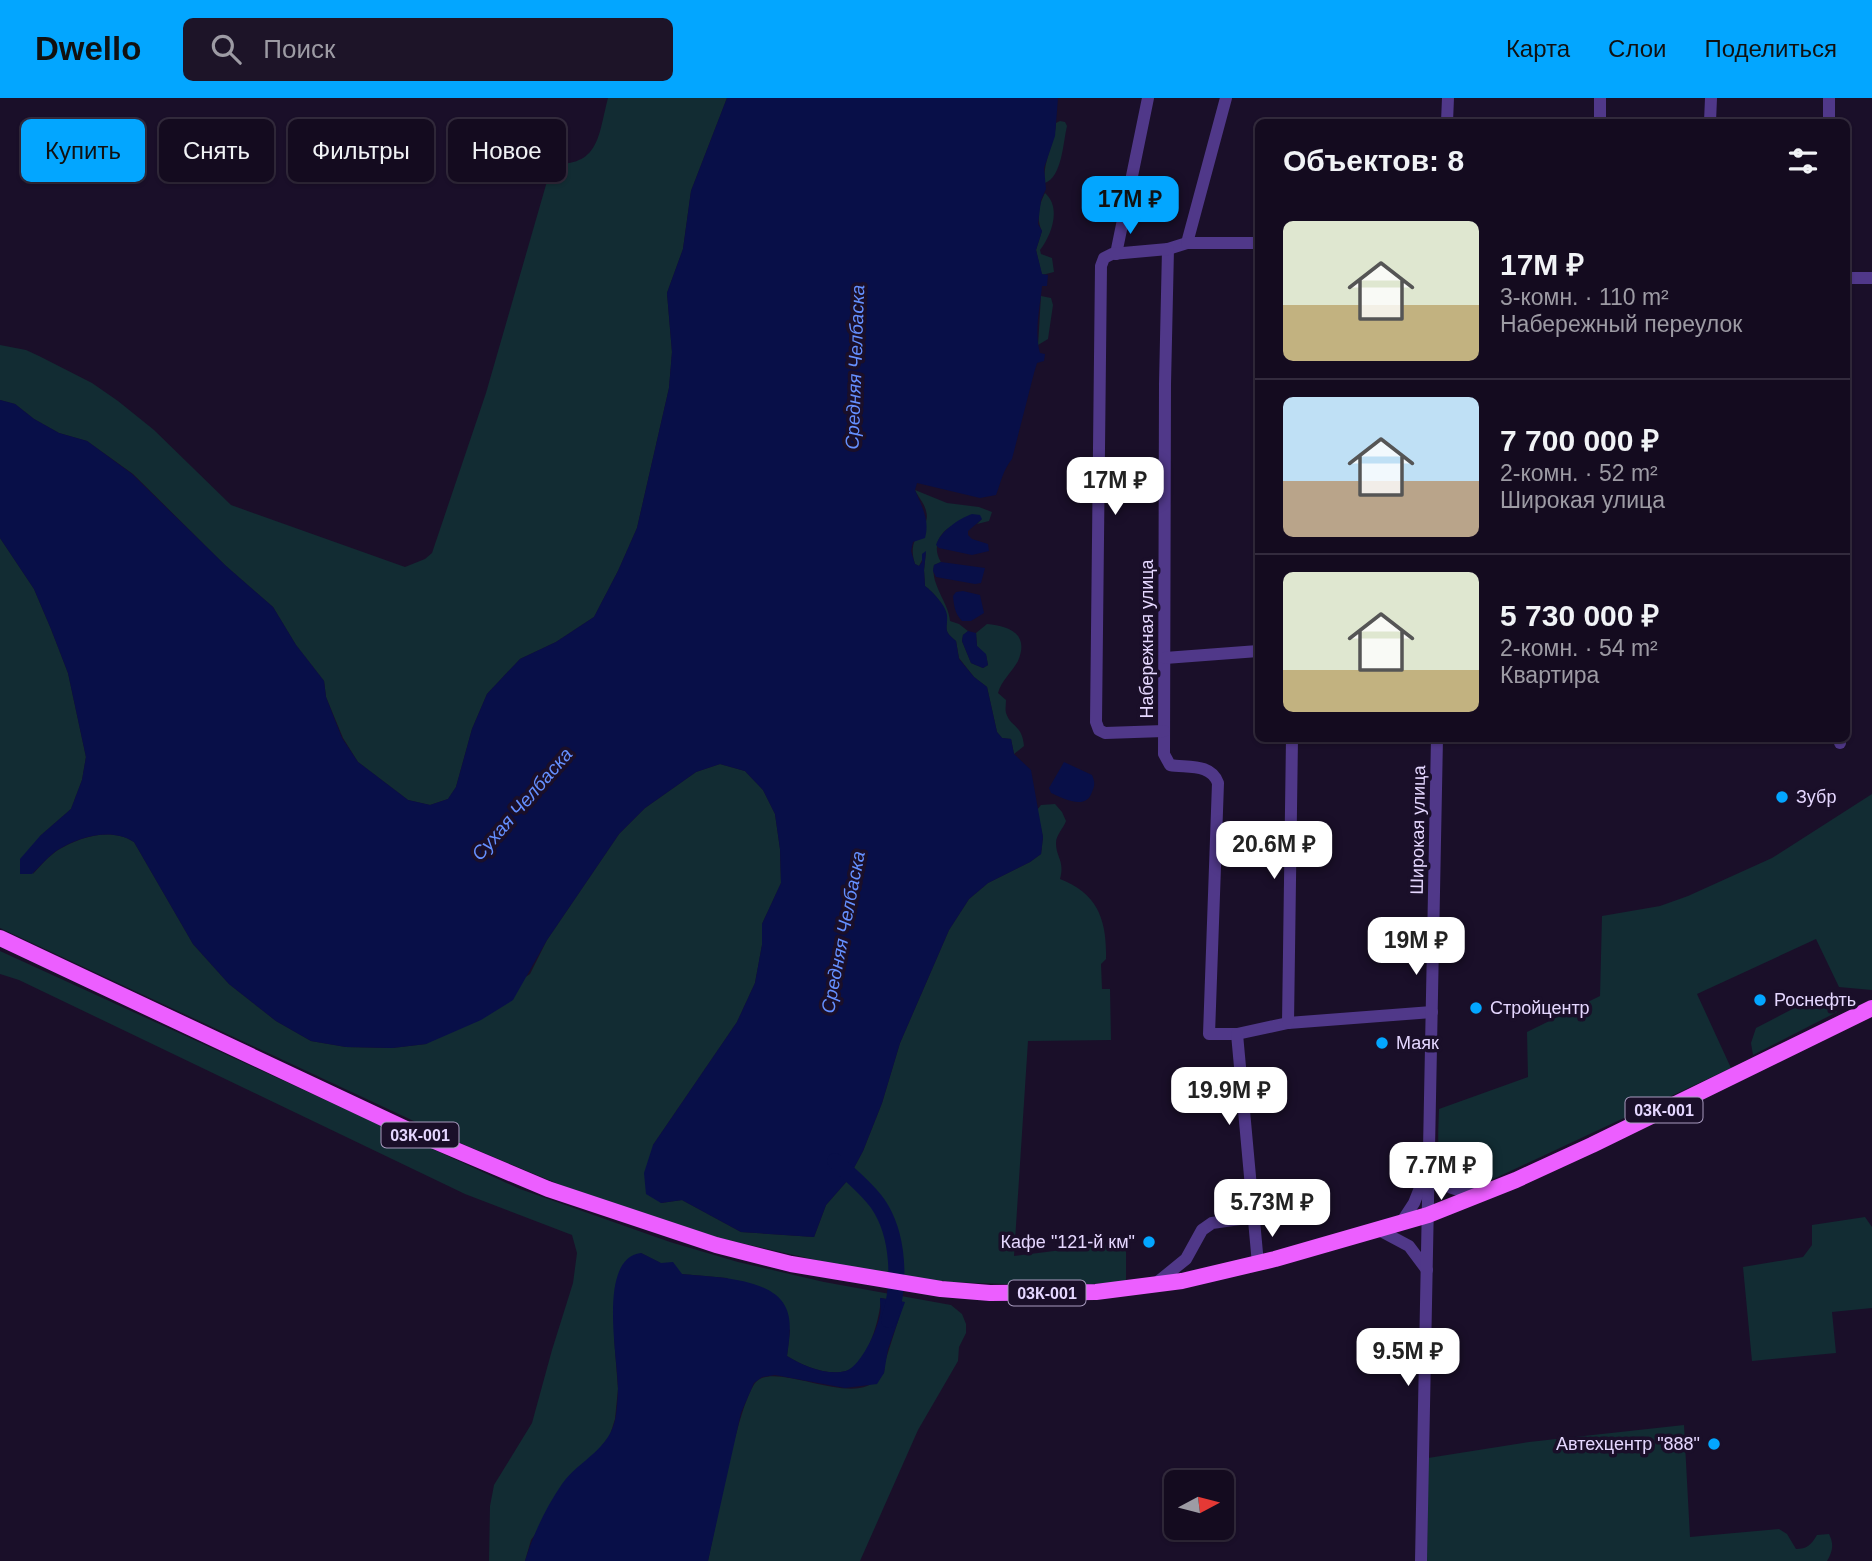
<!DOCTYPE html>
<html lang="ru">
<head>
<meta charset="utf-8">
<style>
  body { margin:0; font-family:Arial,sans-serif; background:#1d1428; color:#f1f3f6; height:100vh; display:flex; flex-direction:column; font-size:26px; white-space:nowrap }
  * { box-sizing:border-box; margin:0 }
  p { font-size:23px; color:#9d9ba4 }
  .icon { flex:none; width:38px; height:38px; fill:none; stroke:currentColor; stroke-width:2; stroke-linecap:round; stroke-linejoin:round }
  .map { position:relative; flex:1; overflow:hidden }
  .sheet { position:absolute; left:1255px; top:21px; width:595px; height:623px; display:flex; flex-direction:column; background:#140b1f; border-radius:10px; box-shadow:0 2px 5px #0004,0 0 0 2px #332b3d }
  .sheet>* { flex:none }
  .top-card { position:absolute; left:21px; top:21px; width:665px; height:63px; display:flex; gap:14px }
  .needle { width:46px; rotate:83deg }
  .tools { position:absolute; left:1164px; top:1372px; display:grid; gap:14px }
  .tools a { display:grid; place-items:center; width:70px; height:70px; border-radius:10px; background:#140b1f; box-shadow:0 2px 5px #0004,0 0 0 2px #332b3d; font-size:35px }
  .price { position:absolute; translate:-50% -60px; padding:0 16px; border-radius:14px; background:#fff; color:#222; font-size:23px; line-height:46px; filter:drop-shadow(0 2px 4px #0008) }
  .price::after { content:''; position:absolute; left:50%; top:42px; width:21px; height:16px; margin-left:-10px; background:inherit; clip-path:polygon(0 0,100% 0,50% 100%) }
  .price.selected { background:#03a6ff; color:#111 }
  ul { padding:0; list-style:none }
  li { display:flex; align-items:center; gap:21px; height:175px; padding:0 28px }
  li+li { border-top:2px solid #332b3d }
  li span { display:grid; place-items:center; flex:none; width:196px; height:140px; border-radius:10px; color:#555 }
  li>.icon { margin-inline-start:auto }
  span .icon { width:84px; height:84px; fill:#fffc; stroke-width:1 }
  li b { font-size:30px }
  h2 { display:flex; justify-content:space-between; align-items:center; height:84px; padding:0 28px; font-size:30px }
  .tag { padding:0 24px; border-radius:10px; background:#140b1f; box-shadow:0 2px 5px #0004,0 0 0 2px #332b3d; font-size:24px; line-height:63px }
  .tag.selected { background:#03a6ff; color:#111 }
  header { display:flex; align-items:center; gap:42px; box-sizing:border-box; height:98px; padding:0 35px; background:#03a6ff; color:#111 }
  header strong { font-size:33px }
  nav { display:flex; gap:38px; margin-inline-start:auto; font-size:24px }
  .search { width:490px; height:63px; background:#1d1428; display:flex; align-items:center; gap:18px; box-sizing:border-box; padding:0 24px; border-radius:10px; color:#9d9ba4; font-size:26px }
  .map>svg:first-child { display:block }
</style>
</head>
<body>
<header>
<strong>Dwello</strong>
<div class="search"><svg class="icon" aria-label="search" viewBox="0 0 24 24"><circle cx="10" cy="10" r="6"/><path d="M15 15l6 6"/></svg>Поиск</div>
<nav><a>Карта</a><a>Слои</a><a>Поделиться</a></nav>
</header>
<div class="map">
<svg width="1872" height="1463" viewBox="0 0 1872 1463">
  <rect width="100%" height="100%" fill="#1a0f29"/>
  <!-- green -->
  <g fill="#122c33">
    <path d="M608 0H727L691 93 683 151 667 195 672 254 669 290 637 430 618 473 594 519 556 544 520 561 487 596 472 631 456 689 448 701 430 707 408 702 358 664 343 640 326 599 324 583 296 547 273 509 226 468 133 376 87 343 59 335 34 321 15 306 0 302V247L26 252 39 258 92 285 118 303 154 332 231 407 405 469 425 461 432 455 486 295 552 66C600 68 598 38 608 0Z"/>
    <path d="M1060 23 1065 24 1067 28C1063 45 1062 79 1045 85 1042 64 1055 46 1056 25Z"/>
    <path d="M1045 95C1062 110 1051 138 1040 152L1041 156 1052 160 1054 174 1042 177 1036 152 1042 133C1036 122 1039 106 1045 95Z"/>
    <polygon points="1041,198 1051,200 1053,207 1048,241 1038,247"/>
    <path d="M915 392 947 405 979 409 992 414 989 423 977 426 982 421C974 423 962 423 954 427 938 434 932 450 941 464L934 467C930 486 949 505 950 523L959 526 968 533 963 537 962 543 971 565 983 570 988 567 986 557 977 548 976 535 987 526C1008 528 1030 535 1018 563 1012 574 1001 583 998 595L1006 602C1006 606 1005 611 1006 615 1011 630 1022 626 1024 648L1014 656 1011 641 1002 640 997 634 987 589 974 579 959 560 956 543C942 532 948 531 946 517 946 508 933 494 925 488L924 472 926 454 919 468 915 466C905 436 932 431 926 413 925 406 918 399 915 392Z"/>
    <path d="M0 440 34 491 51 531 68 575 86 659 82 682 71 711 40 738 33 776C40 768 49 758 58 752 80 739 111 729 134 744L193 846 229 886 276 923 311 943 346 949 392 950 426 946 530 876 547 842 619 736 645 710 696 674 720 666 745 673 763 692 775 716 780 751 781 785 762 826V847L755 885 737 924 653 1047 661 1105 682 1102 741 1134 814 1139 826 1107 847 1083 863 1053 882 1005 900 945 949 832 969 801 988 785 1030 764 1041 756 1043 739 1037 712 1041 707 1055 706 1062 714 1066 723C1063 731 1056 737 1056 745 1056 760 1065 762 1060 781 1098 796 1107 822 1106 861L1101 866 1102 891H1110L1111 942 1028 943 1014 1158 1126 1144V1184L1058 1188 950 1184 864 1173 715 1139 585 1097 465 1047 0 830Z"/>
    <path d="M1872 696V892L1839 889 1816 841 1697 896 1731 970 1487 1084C1431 1102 1438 1047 1439 1011L1528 979 1527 934 1600 898 1602 818 1660 808 1688 798 1772 760Z"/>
    <path d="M0 853 520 1091 670 1144 738 1164 824 1184 951 1207 962 1216 966 1226V1235L959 1249 958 1263 918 1332 860 1463H708C715 1432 739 1299 757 1283 775 1266 838 1300 867 1288 873 1286 879 1279 884 1275L885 1264 904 1204 881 1200C880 1220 868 1266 846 1273 827 1278 803 1268 787 1258L790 1232 727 1180 682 1176 641 1155 615 1189 614 1239 618 1291 615 1321 610 1337 531 1442 525 1463H489L490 1408 494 1387 532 1325 552 1252 573 1185 577 1155 572 1137 465 1096 19 882 0 876Z"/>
    <polygon points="1808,903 1828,906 1837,914 1753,957 1751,945 1756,930"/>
    <polygon points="1865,1119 1872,1129 1872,1210 1832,1214 1836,1255 1752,1263 1743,1169 1803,1159 1812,1147 1812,1127"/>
    <path d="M1684 1327 1690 1439 1779 1431 1787 1436 1796 1451C1807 1451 1811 1447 1817 1437L1829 1436C1834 1446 1833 1453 1827 1463H1427L1428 1360 1529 1344Z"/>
  </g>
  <!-- water -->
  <g fill="#080f48">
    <path d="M727 0H1058L1055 38 1044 70 1046 91 1041 102 1038 126 1042 133 1036 152 1042 176 1048 177 1047 188H1042C1040 209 1034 234 1040 255L1045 256 1044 263 1037 265 1034 275 1012 361C1003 372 1001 384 996 397L980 400 917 385 915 392C922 409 930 422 925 440L913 444 911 453 915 466 919 468 922 464V456L926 453 924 472 925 488C933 494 946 508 947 517 948 531 942 532 956 543L959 561 974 579 987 589 997 634 1002 640 1011 641 1014 656 1031 672 1043 739 1041 756 1030 764 988 785 969 801 949 832 900 945 882 1005 863 1053 847 1083 826 1107 814 1139 741 1134 682 1102 661 1105 646 1096 644 1075 653 1047 737 924 755 885 762 847V826L781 785 780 751 775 716 763 692 745 673 720 666 696 674 645 710 619 736 547 842 513 902 481 922 426 946 392 950 346 949 311 943 276 923 229 886 193 846 134 744C111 729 78 739 56 753 48 759 40 768 32 776H20V761L40 738 71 711 82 682 86 659 68 575 51 531 34 491 0 440V302L15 306 34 321 59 335 87 343 132 376 226 468 273 509 296 547 324 583 326 599 342 640 358 664 408 702 430 707 448 701 456 689 472 631 487 596 520 561 556 544 594 519 618 473 637 430 669 290 672 254 667 195 683 151 691 93Z"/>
    <path d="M972 416 980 417 982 421 968 433V437L972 441 988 446 989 453 972 457 939 450 936 447C941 433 958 421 972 416Z"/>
    <polygon points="941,464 985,470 981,485 975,486 936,479 933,473 934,467"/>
    <path d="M963 493 980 497 984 515 971 523H962C955 516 954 508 953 498L956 494Z"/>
    <polygon points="968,533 976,535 977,548 986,556 988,567 983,570 971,565 962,543 963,537"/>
    <path d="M1064 664 1092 677C1095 684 1095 687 1092 694 1086 713 1063 700 1051 695L1049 690Z"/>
    <path d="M641 1155 661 1165 673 1164 682 1176C710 1179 770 1179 785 1208 793 1222 789 1243 787 1258 803 1268 827 1278 846 1273 861 1268 877 1232 880 1217 881 1211 880 1205 880 1200L905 1204 888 1251 884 1275 877 1286 845 1290 775 1277 762 1279 754 1285 741 1315 708 1463H525C533 1437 546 1409 562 1386 580 1361 611 1352 616 1317 617 1308 618 1299 618 1290 618 1260 597 1160 641 1155Z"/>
  </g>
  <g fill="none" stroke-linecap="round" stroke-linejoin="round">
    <!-- river -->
    <path stroke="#080f48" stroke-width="16" d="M835 1063C849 1076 867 1090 878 1106 899 1137 901 1186 889 1222"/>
    <!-- minor -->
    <g stroke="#503889" stroke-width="12">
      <path d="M1226 0 1187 145 1168 151 1165 286 1164 656 1170 667C1187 670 1211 665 1218 685L1209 936H1237L1288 925 1432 914"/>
      <polyline points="1829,0 1829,24"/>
      <polyline points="1447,24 1448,0"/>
      <polyline points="1600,24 1600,0"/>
      <polyline points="1710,24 1711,0"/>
      <polyline points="1187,145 1258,145"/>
      <polyline points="1116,156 1148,0"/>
      <polyline points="1846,180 1872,180"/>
      <polyline points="1165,560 1258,553"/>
      <polyline points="1164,633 1105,635 1099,632 1096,624 1101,168 1104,160 1112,156 1168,151"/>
      <polyline points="1840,640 1840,645"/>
      <polyline points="1288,925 1292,640"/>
      <polyline points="1237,936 1258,1166"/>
      <path d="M1431 1069C1441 1092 1459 1093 1482 1095"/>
      <polyline points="1401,1125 1414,1105 1426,1075"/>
      <polyline points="1379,1132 1409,1148 1427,1172"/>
      <polyline points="1154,1187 1186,1161 1202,1132 1212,1125 1254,1119"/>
      <polyline points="1421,1463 1437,640"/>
    </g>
    <!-- major -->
    <polyline stroke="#ec5eff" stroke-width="16" points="0,840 406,1031 548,1091 716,1147 791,1166 941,1191 990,1195 1096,1194 1182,1183 1275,1161 1428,1117 1516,1082 1592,1047 1872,910"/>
  </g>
  <!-- markers -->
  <g fill="#03a6ff" stroke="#1a0f29" stroke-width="2.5">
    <circle cx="1782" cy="699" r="7"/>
    <circle cx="1760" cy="902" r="7"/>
    <circle cx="1476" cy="910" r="7"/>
    <circle cx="1382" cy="945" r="7"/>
    <circle cx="1149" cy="1144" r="7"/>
    <circle cx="1714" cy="1346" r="7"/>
  </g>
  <g text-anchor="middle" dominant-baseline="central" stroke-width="7" stroke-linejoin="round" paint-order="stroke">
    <!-- shield labels -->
    <g fill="#1a0f29" stroke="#a89bbf" stroke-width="2">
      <rect x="1625.5" y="999.5" width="77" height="25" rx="5"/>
      <rect x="381.5" y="1024.5" width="77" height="25" rx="5"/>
      <rect x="1008.5" y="1182.5" width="77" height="25" rx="5"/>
    </g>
    <g font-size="16" font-weight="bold" fill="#e5d7ff">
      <text x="1664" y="1012">03К-001</text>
      <text x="420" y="1037">03К-001</text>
      <text x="1047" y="1195">03К-001</text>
    </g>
    <!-- street labels -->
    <g font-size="18" fill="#e5d7ff" stroke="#1a0f29">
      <text transform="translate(1147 541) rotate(-90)">Набережная улица</text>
      <text transform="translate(1418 732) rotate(-89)">Широкая улица</text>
    </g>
    <!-- poi labels -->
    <g font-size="18" fill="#e5d7ff" stroke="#1a0f29" text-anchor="start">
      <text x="1796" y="699">Зубр</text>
      <text x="1774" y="902">Роснефть</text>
      <text x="1490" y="910">Стройцентр</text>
      <text x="1396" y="945">Маяк</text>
      <text x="1135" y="1144" text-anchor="end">Кафе "121-й км"</text>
      <text x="1700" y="1346" text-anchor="end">Автехцентр "888"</text>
    </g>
    <!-- water labels -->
    <g font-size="19" font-style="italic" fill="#6590ff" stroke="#1a0f29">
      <text transform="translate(855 269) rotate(-88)">Средняя Челбаска</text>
      <text transform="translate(522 706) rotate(-49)">Сухая Челбаска</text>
      <text transform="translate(843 834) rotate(-79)">Средняя Челбаска</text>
    </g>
  </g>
</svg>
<div class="tools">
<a><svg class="needle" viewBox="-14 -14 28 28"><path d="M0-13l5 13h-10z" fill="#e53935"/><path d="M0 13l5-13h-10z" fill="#9d9ba4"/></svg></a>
</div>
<b class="price selected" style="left:1130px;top:138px">17M ₽</b>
<b class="price" style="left:1115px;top:419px">17M ₽</b>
<b class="price" style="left:1274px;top:783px">20.6M ₽</b>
<b class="price" style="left:1416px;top:879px">19M ₽</b>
<b class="price" style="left:1229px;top:1029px">19.9M ₽</b>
<b class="price" style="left:1441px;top:1104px">7.7M ₽</b>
<b class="price" style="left:1272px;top:1141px">5.73M ₽</b>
<b class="price" style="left:1408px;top:1290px">9.5M ₽</b>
<div class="top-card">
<a class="tag selected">Купить</a>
<a class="tag">Снять</a>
<a class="tag">Фильтры</a>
<a class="tag">Новое</a>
</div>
<section class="sheet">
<h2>Объектов: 8<svg class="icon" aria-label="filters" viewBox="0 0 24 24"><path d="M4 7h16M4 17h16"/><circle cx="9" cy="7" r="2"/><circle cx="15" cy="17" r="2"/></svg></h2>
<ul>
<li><span style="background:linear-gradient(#dfe7d0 60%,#c2b280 0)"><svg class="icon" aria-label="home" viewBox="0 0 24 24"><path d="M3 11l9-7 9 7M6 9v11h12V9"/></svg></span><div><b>17M ₽</b><p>3-комн. · 110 m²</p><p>Набережный переулок</p></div></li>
<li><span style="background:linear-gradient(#bfe0f5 60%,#b9a48a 0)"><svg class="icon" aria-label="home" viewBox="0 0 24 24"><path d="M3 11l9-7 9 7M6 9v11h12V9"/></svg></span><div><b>7 700 000 ₽</b><p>2-комн. · 52 m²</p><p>Широкая улица</p></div></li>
<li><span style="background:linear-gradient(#dfe7d0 70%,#c2b280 0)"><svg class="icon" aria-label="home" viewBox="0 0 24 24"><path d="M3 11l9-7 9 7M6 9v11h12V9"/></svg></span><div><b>5 730 000 ₽</b><p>2-комн. · 54 m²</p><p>Квартира</p></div></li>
</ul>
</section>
</div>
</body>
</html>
